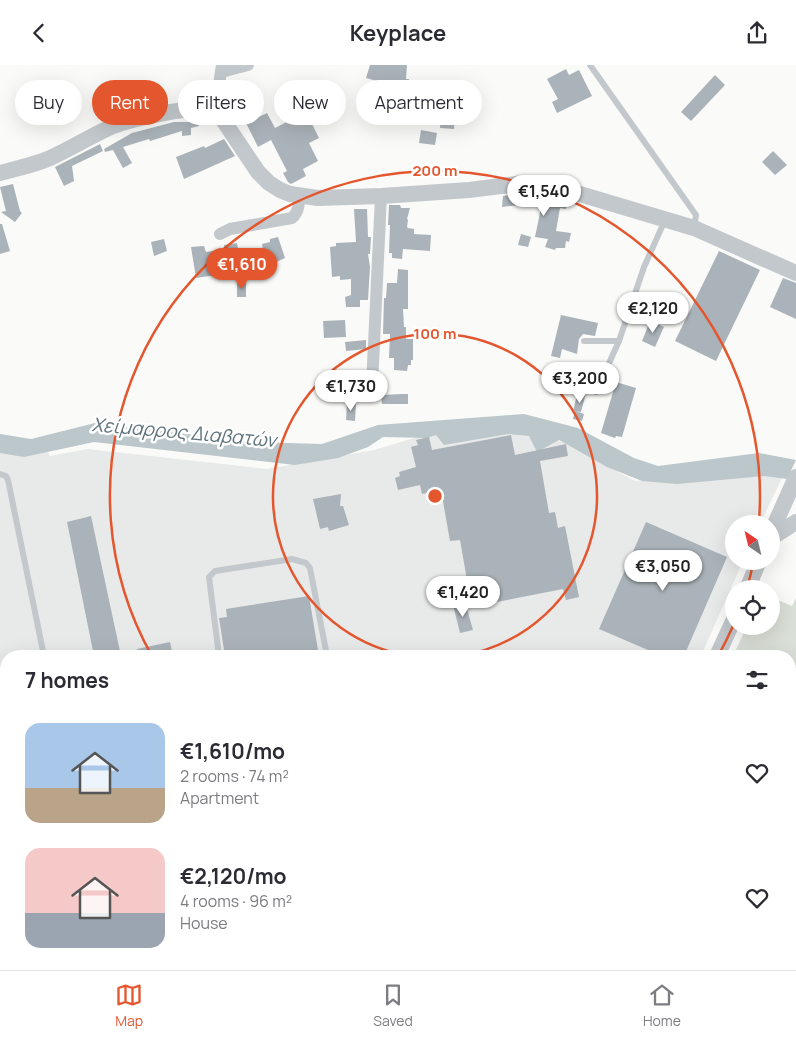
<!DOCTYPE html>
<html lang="en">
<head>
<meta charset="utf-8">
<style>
  body { margin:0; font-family:Manrope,sans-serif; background:#f7f7f7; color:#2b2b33; height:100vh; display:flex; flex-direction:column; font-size:19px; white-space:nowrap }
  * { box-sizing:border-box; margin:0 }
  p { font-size:16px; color:#7c7c81 }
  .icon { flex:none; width:28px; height:28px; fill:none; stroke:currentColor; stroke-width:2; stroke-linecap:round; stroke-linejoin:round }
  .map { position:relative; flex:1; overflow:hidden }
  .details { position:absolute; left:0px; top:585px; width:796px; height:320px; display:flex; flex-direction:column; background:#fff; border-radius:20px 20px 0 0; box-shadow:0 5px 20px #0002 }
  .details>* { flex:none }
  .banner { position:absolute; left:15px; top:15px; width:500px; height:45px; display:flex; gap:10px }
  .needle { width:32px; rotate:325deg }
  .tools { position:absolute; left:725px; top:450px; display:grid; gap:10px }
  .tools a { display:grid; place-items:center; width:55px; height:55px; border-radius:50%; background:#fff; box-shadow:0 5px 20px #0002; font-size:25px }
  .price { position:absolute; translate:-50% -42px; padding:0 11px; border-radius:18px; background:#fff; color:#222; font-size:16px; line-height:32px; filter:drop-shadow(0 1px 2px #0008) }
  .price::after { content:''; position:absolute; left:50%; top:30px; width:15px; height:11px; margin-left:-8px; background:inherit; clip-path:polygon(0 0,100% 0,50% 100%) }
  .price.on { background:#e4572e; color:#fff }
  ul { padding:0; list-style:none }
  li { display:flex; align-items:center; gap:15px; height:125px; padding:0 25px }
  li span { display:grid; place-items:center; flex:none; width:140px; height:100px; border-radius:15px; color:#555 }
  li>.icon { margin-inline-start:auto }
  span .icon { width:60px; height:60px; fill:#fffc; stroke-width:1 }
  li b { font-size:21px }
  h2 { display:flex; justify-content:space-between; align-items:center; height:60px; padding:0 25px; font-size:21px }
  .pill { padding:0 18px; border-radius:22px; background:#fff; box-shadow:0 5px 20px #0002; font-size:18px; line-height:45px }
  .pill.on { background:#e4572e; color:#fff }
  header { display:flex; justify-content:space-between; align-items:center; height:65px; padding:0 25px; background:#fff; font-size:22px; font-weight:700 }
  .tab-bar { display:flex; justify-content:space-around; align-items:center; height:70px; border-top:1px solid #e1e1e2; background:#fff; font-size:14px; color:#7c7c81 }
  .tab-bar a { display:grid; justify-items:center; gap:2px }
  .tab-bar .on { color:#e4572e }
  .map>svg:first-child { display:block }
</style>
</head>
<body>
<header><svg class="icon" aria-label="back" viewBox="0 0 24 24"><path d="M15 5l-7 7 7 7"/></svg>Keyplace<svg class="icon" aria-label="share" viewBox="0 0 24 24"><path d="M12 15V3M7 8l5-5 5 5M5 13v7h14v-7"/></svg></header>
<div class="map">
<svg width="796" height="905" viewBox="0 0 796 905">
  <rect width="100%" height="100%" fill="#fafaf8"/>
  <!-- built -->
  <g fill="#e8e9e9">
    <polygon points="512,363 562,377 635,416 747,405 782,413 760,459 734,459 734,496 743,496 701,591 6,591 6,658 0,657 0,385 47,385 50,391 88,384 267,404 374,385 431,368"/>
    <polygon points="0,672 6,673 6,899 572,899 569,905 0,905"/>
  </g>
  <!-- green -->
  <polygon fill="#dadfd7" points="771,532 792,541 796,533 796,776 790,773 790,591 733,591 747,561 771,561"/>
  <!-- water -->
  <polygon fill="#bbc7cb" points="524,349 578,363 634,393 658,401 759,388 796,395 787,414 764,411 677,419 642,416 607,402 559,375 537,387 529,371 508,369 444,380 436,370 427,373 383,372 368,382 338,393 295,400 94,377 24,392 0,388 0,369 31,374 95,358 254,377 322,379 378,360"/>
  <!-- building -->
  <g fill="#aab3b9">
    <polygon points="370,0 407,0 406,14 409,14 410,30 399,31 398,22 366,13"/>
    <polygon points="566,4 569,10 579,5 592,31 557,48 552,37 558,34 547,14"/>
    <polygon points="715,10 725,20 691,56 681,47"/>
    <polygon points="56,32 61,54 44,58 39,37"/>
    <polygon points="306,47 319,73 309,78 318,96 303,104 306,111 291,119 288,117 283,108 287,106 271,75 258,82 246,58 267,48 275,63"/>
    <polygon points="441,47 455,48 454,64 440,63"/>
    <polygon points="174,57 198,57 199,61 191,63 191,70 182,71 182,66 150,76 149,74 123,82 132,98 123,103 113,85 105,87 104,84 132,68"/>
    <polygon points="421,65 437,68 435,80 419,78"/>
    <polygon points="224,74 235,91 184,114 176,92 204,81 205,83"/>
    <polygon points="100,79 103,86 72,101 74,116 64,121 55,102"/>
    <polygon points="773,86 787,100 775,110 762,97"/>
    <polygon points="13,119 20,146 22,148 15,157 1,147 6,146 0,122"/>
    <polygon points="525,128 542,130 568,136 566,144 560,143 556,166 571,168 569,177 566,176 565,183 556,183 555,185 545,182 548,174 535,172 541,143 526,139 502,142 503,131"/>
    <polygon points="389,140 400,140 401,143 410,143 407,154 408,155 407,162 408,163 414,164 414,169 431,170 430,186 403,184 402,194 392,193 392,188 389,188 390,160 388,160"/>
    <polygon points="354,144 367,144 368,172 371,172 370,189 368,189 370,202 368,235 360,235 360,242 346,242 345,232 351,230 351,214 340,215 340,211 332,212 330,182 336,181 336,178 356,177"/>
    <polygon points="0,159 2,159 10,186 0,189"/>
    <polygon points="521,169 531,172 528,182 518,180"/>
    <polygon points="278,172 285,193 261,204 256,188 263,185 262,179 270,177 270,174"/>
    <polygon points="164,174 167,186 154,191 151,177"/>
    <polygon points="237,178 242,206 196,213 191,182 204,181 206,187 225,184 224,180"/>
    <polygon points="719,186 760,205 716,296 675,276"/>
    <polygon points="398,204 408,205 408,244 403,244 404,262 406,262 406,274 413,274 413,295 411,295 411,300 408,300 407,306 394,305 394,293 389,293 390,269 383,269 384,233 386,233 387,218 397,218"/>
    <polygon points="783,213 796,218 796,254 770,242"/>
    <rect x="237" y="218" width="9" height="14"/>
    <polygon points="561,250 598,258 595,271 583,269 579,274 577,289 562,284 560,293 551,291"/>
    <polygon points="345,255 346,272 324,273 323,256"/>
    <polygon points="650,256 664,262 655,282 642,276"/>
    <polygon points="366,275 366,284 346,286 345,277"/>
    <polygon points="616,317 636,323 622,372 616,371 615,373 601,368"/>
    <polygon points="579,322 587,324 581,347 576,346 584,349 582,356 573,354 575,346 573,346"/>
    <polygon points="402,329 408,329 408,339 382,339 381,330"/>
    <polygon points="347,338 356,339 355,356 346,355"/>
    <polygon points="511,370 515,390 566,379 568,391 540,396 549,448 555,447 558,463 565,461 579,532 566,535 563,524 497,537 495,523 475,526 472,514 467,515 460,475 450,476 441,425 422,429 420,420 398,425 395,413 400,411 399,407 416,402 411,382 418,380 416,375 429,372 432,385"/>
    <polygon points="341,429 340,441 343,441 349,460 329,466 328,462 320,464 313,434"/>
    <polygon points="91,451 121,591 94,591 67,457"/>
    <polygon points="646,457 727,492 684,591 662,591 599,564"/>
    <polygon points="309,531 319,591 225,591 219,553 227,552 226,544"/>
    <polygon points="465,537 473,565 460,568 453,540"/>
    <polygon points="170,577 173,591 139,591 137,584"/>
  </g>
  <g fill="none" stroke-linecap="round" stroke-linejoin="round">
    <!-- service -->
    <g stroke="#c3c8cc" stroke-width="6">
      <polyline points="590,0 696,150 694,163"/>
      <polyline points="584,276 619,276"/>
      <polyline points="596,327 619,276 644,202 665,155"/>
      <polyline points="0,409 6,411 8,415 44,591"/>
      <polyline points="219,591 209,512 215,506 292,494 306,498 310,503 327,591"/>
      <polyline points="0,611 6,610"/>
    </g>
    <!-- minor -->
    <g stroke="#c3c8cc" stroke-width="12">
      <polyline points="221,7 248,0"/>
      <polyline points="215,47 222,0"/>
      <path d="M220 169 230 164 292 153C299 147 299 139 299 131"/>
      <polyline points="372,321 381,131"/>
      <polyline points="0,745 6,777"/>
      <polyline points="31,899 32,905"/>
      <polyline points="372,905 389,902 496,905 568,903"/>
    </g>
    <!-- tertiary -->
    <g stroke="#c3c8cc" stroke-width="16">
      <path d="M0 108C16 104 32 100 48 94 70 84 91 71 113 61 131 54 198 38 215 47 217 48 219 50 221 52L258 107 269 118 280 125 290 129 318 133 381 131 469 125 525 118 544 120 573 127 694 163 796 208"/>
      <polyline points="771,468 796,412"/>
      <polyline points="771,473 796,457"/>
      <polyline points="747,524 759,496"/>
      <polyline points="717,591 734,554"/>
      <polyline points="0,665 6,666"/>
      <polyline points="567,905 570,899"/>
      <polyline points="585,905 588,899"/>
    </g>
  </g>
  <!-- distance rings -->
  <g fill="none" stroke="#e4572e" stroke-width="2.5">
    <path d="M411 591A162 162 0 1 1 459 591"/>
    <path d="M753 499A325 325 0 0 1 747 523M733 561A325 325 0 0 1 718 591M152 591A325 325 0 1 1 759 456"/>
  </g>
  <g text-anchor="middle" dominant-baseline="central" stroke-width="5" stroke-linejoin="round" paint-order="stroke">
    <!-- water labels -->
    <g font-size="19" font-style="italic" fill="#60757c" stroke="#fff">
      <text transform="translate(184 367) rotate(5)">Χείμαρρος Διαβατών</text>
    </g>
  </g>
  <circle cx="435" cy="431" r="8" fill="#e4572e" stroke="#fff" stroke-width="2.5"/>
  <g font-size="15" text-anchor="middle" font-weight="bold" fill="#e4572e" stroke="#fff" stroke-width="5" stroke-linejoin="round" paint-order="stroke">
    <text x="435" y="111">200 m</text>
    <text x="435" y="274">100 m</text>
  </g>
</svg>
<div class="tools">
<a><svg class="needle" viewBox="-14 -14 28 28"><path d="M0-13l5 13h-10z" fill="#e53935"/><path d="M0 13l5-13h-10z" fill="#7c7c81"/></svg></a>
<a><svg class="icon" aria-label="locate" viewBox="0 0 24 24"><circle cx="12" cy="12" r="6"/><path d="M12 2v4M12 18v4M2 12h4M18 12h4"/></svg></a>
</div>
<b class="price" style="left:544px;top:152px">€1,540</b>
<b class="price on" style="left:242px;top:225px">€1,610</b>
<b class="price" style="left:653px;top:269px">€2,120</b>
<b class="price" style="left:580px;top:339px">€3,200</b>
<b class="price" style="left:351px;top:347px">€1,730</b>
<b class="price" style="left:663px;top:527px">€3,050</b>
<b class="price" style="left:463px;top:553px">€1,420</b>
<div class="banner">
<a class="pill">Buy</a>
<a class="pill on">Rent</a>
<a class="pill">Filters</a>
<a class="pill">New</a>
<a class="pill">Apartment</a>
</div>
<section class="details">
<h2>7 homes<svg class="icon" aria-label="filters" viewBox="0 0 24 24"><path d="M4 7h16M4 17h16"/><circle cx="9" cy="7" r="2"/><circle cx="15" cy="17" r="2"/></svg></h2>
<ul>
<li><span style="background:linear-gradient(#a9c7e8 65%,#b9a48a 0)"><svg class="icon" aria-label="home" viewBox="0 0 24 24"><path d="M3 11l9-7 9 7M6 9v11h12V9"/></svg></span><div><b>€1,610/mo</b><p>2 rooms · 74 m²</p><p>Apartment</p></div><svg class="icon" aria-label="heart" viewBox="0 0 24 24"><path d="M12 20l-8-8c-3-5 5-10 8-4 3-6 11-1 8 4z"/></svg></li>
<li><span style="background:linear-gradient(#f6c9c9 65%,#9aa5b1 0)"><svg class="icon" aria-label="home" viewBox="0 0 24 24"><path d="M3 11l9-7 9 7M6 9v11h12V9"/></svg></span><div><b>€2,120/mo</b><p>4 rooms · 96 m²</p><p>House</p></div><svg class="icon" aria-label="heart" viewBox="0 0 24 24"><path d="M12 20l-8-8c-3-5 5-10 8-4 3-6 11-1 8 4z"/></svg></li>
</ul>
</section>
</div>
<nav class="tab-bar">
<a class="on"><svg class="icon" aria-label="map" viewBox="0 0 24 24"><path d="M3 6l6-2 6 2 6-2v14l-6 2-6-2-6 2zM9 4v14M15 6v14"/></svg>Map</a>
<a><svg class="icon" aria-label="saved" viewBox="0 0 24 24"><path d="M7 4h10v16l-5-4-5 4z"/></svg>Saved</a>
<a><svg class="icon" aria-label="home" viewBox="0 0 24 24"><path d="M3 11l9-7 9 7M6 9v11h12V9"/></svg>Home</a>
</nav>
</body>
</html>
